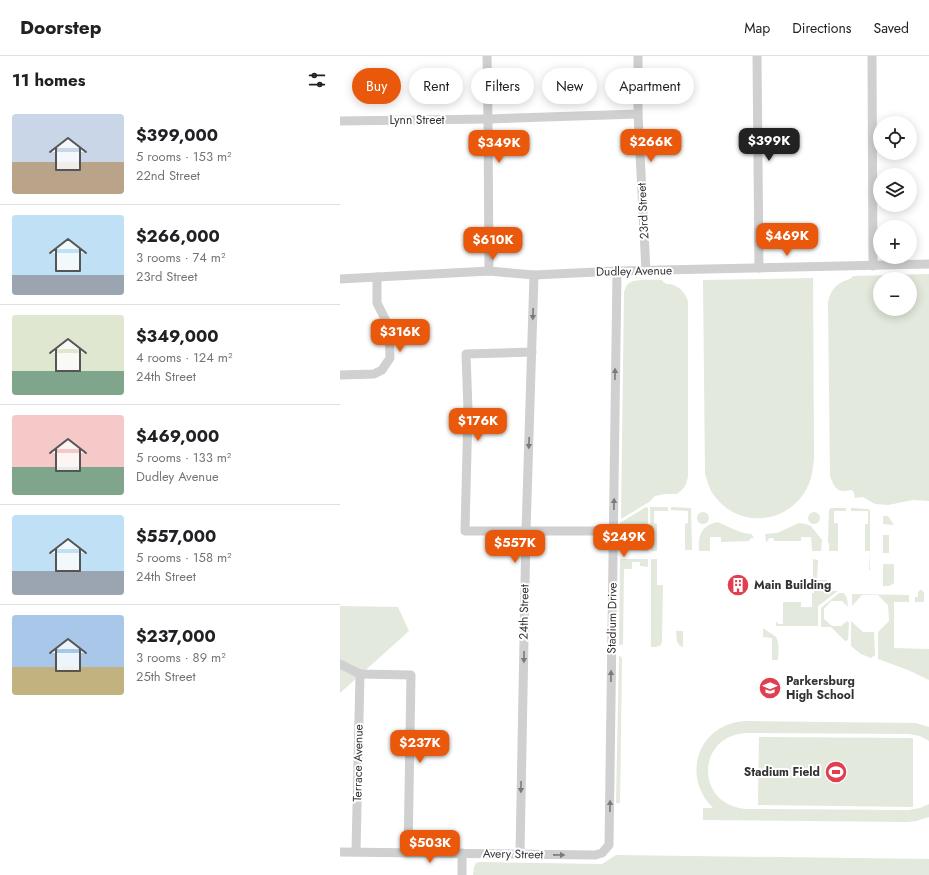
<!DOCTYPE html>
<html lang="en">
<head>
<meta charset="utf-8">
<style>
  body { margin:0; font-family:Jost,sans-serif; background:#f6f6f6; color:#202124; height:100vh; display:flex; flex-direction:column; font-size:15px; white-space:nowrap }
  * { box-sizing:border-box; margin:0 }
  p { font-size:13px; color:#757577 }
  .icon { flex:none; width:22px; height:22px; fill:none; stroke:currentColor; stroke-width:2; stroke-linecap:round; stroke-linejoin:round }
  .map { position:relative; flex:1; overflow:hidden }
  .side { display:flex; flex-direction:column; background:#fff; width:340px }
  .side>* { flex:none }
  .hud { position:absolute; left:12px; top:12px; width:380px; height:36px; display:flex; gap:8px }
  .controls { position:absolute; left:533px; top:60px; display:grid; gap:8px }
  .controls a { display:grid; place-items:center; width:44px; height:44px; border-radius:50%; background:#fff; box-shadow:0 2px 10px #0003; font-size:20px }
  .price { position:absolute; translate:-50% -34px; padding:0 9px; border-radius:8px; background:#ea580c; color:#fff; font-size:13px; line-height:26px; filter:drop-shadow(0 1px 2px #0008) }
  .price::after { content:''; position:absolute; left:50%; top:24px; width:12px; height:9px; margin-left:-6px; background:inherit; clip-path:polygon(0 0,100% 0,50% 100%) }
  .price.current { background:#222; color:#fff }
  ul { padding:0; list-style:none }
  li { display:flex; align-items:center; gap:12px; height:100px; padding:0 12px }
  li+li { border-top:1px solid #e0e0e0 }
  li span { display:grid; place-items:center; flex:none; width:112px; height:80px; border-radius:4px; color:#555 }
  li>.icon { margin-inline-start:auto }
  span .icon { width:48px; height:48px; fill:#fffc; stroke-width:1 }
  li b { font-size:17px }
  h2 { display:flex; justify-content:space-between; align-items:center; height:48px; padding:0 12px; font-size:17px }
  .chip { padding:0 14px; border-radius:18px; background:#fff; box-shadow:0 2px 10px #0003; font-size:14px; line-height:36px }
  .chip.current { background:#ea580c; color:#fff }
  header { display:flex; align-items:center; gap:24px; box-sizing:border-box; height:56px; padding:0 20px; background:#fff; border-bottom:1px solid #e0e0e0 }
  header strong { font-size:19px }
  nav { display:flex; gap:22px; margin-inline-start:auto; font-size:14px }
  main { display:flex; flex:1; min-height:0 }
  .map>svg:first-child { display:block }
</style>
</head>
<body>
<header>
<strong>Doorstep</strong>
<nav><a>Map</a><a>Directions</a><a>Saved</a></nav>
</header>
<main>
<section class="side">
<h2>11 homes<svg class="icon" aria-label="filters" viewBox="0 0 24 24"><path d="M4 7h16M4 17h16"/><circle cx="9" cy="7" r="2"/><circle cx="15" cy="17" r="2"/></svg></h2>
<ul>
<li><span style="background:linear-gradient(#c9d6e8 60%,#b9a48a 0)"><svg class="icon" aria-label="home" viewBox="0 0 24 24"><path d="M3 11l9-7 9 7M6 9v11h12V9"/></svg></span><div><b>$399,000</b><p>5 rooms · 153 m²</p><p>22nd Street</p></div></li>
<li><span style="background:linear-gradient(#bfe0f5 75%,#9aa5b1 0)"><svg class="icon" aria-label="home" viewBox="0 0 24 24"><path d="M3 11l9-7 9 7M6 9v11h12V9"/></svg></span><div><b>$266,000</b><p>3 rooms · 74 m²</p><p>23rd Street</p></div></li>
<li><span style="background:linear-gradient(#dfe7d0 70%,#7fa58c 0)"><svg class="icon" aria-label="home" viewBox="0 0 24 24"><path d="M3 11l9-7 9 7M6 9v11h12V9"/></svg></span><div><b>$349,000</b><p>4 rooms · 124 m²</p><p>24th Street</p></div></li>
<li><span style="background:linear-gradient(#f6c9c9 65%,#7fa58c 0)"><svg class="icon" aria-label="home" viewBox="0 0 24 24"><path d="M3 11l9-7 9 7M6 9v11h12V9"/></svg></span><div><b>$469,000</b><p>5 rooms · 133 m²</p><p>Dudley Avenue</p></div></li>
<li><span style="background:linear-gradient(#bfe0f5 70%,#9aa5b1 0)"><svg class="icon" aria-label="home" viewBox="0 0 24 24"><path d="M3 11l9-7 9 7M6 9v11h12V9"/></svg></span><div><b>$557,000</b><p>5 rooms · 158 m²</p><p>24th Street</p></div></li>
<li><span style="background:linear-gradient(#a9c7e8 65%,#c2b280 0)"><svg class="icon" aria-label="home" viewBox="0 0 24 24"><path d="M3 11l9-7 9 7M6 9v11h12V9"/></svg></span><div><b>$237,000</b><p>3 rooms · 89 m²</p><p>25th Street</p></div></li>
</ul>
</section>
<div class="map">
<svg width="589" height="819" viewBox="0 0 589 819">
  <rect width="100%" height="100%" fill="#fff"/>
  <!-- green -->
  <g fill="#e3e9dc" fill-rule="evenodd">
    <path d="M589 218V445L573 444 548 449 535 448 523 441 515 442 514 437 512 434C509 434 505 436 502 435 495 434 492 426 490 420L488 246C490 237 494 230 502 226 506 224 510 224 513 220ZM540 223H570V253H540Z"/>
    <path d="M473 222 474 402C473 412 472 423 467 432 449 467 402 473 377 443 370 436 368 427 365 418L363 224Z"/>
    <path d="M322 224C325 228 326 228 330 228 340 230 345 237 348 245V420C347 428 344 433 337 438H324L315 440 309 446 281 463 284 237C285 233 286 228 291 226 297 223 315 224 322 224Z"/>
    <polygon points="306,451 308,452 308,495 280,494 280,467"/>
    <polygon points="310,451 328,451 328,455 314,455 314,467 317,468 317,495 311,495"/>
    <polygon points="331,451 351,452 352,494 345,494 345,468 348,467 348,455 331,454"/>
    <polygon points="491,452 506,452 506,455 494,455 494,467 498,467 498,495 489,495 489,487 488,487 488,484 489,454"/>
    <polygon points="511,452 528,453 530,454 530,514 529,515 530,495 525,495 525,468 528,468 528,455 511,455"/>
    <circle cx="363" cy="462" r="6"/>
    <circle cx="474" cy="462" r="6"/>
    <polygon points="543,460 548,460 554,469 543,468"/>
    <path d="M378 466C389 471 399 477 411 478L413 480 414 484 413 482H411L409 485 381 486V481H370V495H359C358 480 361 469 378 466Z"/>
    <polygon points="459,467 466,468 471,470 482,484 481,495 472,495 471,481 461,481 461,485 434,485 434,484 433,482 429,482 428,485 426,486 425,478 437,477"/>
    <rect x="543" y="479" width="6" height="18"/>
    <polygon points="280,503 308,503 308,511 300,510 300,506 292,506 292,512 291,513 284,513 283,588 281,589 279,589"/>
    <polygon points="311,503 317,503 317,529 323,529 322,585 321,589 316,591 311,591"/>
    <polygon points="473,503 478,504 477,524 487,524 487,530 473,530"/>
    <polygon points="543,508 554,508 554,527 549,530 543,530"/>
    <polygon points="580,534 582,534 584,537 584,546 575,546 575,541 578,541 578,536"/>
    <polygon points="474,535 498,535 478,550 478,570 436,570 436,566 437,566 438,568 443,568 443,546 461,546 461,551 472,551 472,537 474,537"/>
    <polygon points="499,537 504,537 507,542 508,551 502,545 491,545 484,553 484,563 492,570 501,570 507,565 509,567 508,584 505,585 491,571 481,571 481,552"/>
    <polygon points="512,538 569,539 569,546 554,546 554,592 589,593 589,624 568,614 538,603 538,576 549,565 548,549 538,539 522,539 512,550"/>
    <polygon points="0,550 58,551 69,575 0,637"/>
    <polygon points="511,565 523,576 534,576 535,599 531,602 521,598 511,590"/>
    <path d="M423 572 436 581C440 588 438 596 438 604H432V582L423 581Z"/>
    <polygon points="336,575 343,575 343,591 340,590 337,586"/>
    <polygon points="279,600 280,600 282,602 280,747 276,747"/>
    <path d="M406 665 576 667 589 671V685L580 680 569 678 406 677C356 680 355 748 405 753L568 754 580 752 589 748V761L576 765 568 766 363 764V752H373C340 719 359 667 406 665Z"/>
    <polygon points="419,681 573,682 573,751 418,749"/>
    <polygon points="276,799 589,803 589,819 133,819 134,811 136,807 140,806 262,808"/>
  </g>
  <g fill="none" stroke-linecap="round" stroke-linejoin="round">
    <!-- minor -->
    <g stroke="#d0d0d0" stroke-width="9">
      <polyline points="147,0 148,63 149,215"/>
      <polyline points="298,0 298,58 306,215"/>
      <polyline points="417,0 419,212"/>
      <polyline points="532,0 533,210"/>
      <polyline points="0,65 148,63 298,58"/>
      <polyline points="0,223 149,215 194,219 277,215 589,208"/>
      <polyline points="192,296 126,298 128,354 125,475 273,475"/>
      <polyline points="0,319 34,318 42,314 50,302 49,271 37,247 37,221"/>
      <polyline points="0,608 20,618 71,619 68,797"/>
      <polyline points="0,796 255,799 262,797 269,789 277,215"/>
      <polyline points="16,796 20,618"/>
      <polyline points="180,798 186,475 194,219"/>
      <polyline points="122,819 122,797"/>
    </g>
  </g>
  <!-- one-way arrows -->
  <defs><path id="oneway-solid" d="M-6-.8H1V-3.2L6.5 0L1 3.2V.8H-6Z"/></defs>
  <g fill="#7a7a7a">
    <use href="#oneway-solid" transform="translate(193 258) rotate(92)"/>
    <use href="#oneway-solid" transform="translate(275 318) rotate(-89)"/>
    <use href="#oneway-solid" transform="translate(189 387) rotate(92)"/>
    <use href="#oneway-solid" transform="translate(274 448) rotate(-89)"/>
    <use href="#oneway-solid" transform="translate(184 601) rotate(91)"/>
    <use href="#oneway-solid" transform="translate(271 620) rotate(-89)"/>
    <use href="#oneway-solid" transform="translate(181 731) rotate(91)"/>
    <use href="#oneway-solid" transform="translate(270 750) rotate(-89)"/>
    <use href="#oneway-solid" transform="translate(219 799) rotate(1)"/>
  </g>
  <!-- icons -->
  <defs>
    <g id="building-disc" transform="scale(1.15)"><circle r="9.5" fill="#e13e4f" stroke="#fff"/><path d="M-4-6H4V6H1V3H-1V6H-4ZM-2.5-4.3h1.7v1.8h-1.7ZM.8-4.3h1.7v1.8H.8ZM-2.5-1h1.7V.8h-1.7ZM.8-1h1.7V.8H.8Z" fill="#fff"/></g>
    <g id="school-disc" transform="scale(1.15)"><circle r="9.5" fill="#e13e4f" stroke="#fff"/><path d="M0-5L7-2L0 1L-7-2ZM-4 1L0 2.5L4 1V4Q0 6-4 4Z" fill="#fff"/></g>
    <g id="stadium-disc" transform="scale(1.15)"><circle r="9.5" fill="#e13e4f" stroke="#fff"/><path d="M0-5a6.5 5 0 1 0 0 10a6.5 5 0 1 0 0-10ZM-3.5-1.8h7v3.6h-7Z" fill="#fff"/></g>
  </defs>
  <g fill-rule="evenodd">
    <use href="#building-disc" x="398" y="529"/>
    <use href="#school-disc" x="430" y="632"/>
    <use href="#stadium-disc" x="496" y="716"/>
  </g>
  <g text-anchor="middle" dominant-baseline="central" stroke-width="4" stroke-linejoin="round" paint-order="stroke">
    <!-- street labels -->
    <g font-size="12" fill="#333" stroke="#fff">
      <text x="77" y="64">Lynn Street</text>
      <text transform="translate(303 155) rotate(-93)">23rd Street</text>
      <text transform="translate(294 215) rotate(-1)">Dudley Avenue</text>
      <text transform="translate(184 556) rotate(-89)">24th Street</text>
      <text transform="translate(272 562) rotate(-89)">Stadium Drive</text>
      <text transform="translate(18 707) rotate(-89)">Terrace Avenue</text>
      <text transform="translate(173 798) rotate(1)">Avery Street</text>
    </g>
    <!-- poi labels -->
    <g font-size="12" font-weight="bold" fill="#333" stroke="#fff" text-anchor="start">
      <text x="414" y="529">Main Building</text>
      <text x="446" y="625">Parkersburg<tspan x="446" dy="14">High School</tspan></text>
      <text x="480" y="716" text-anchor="end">Stadium Field</text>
    </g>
  </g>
</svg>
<div class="controls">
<a><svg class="icon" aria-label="locate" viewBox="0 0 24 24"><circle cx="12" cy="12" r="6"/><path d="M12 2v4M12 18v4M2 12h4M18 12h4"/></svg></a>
<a><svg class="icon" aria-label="layers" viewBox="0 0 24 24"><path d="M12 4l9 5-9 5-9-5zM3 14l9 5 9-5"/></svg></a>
<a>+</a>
<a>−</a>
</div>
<b class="price current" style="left:429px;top:106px">$399K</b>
<b class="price" style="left:311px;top:107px">$266K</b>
<b class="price" style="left:159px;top:108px">$349K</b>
<b class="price" style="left:447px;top:201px">$469K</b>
<b class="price" style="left:153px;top:205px">$610K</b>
<b class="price" style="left:60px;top:297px">$316K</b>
<b class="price" style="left:138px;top:386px">$176K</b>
<b class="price" style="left:284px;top:502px">$249K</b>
<b class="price" style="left:175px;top:508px">$557K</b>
<b class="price" style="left:80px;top:708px">$237K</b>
<b class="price" style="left:90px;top:808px">$503K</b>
<div class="hud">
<a class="chip current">Buy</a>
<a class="chip">Rent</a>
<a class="chip">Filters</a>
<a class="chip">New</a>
<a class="chip">Apartment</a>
</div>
</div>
</main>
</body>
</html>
